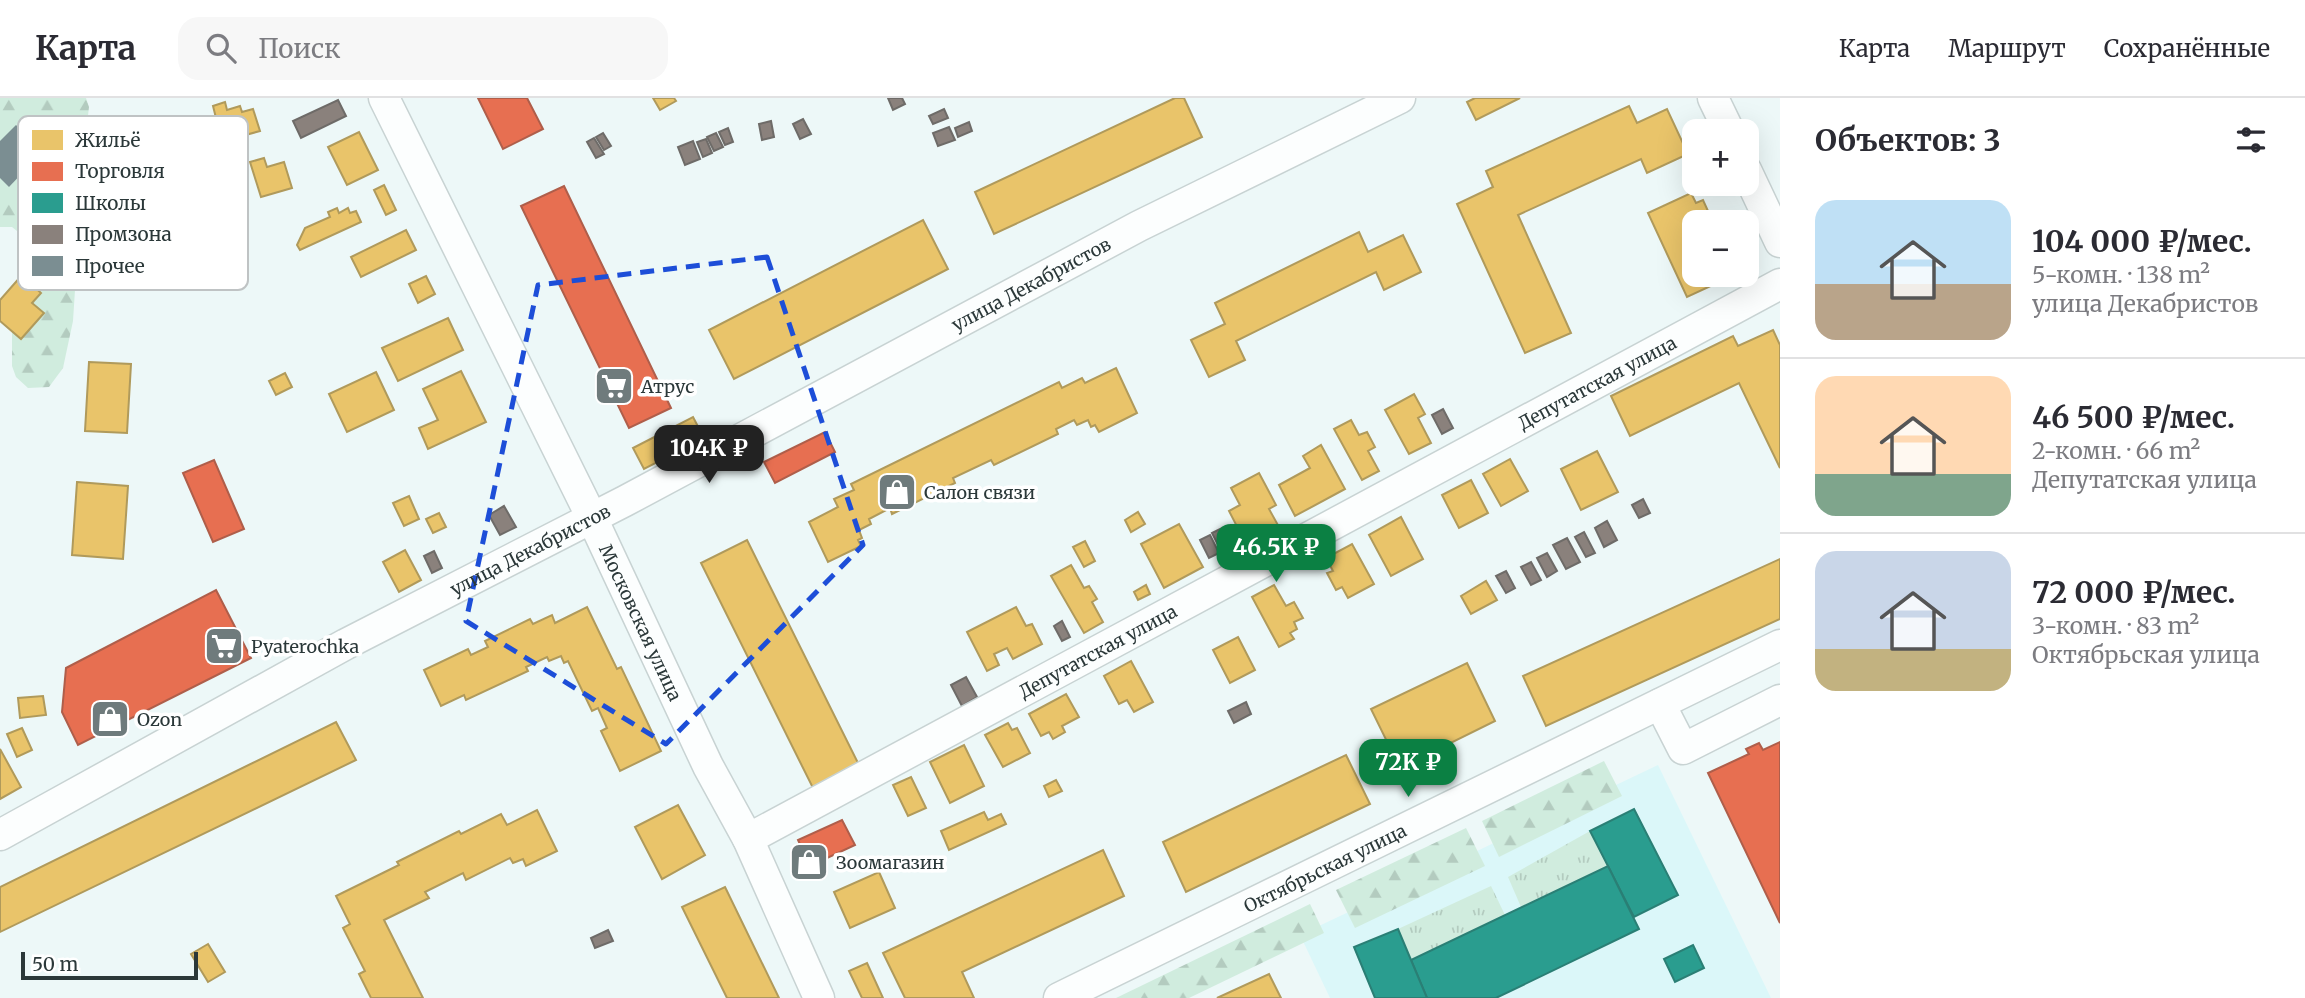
<!DOCTYPE html>
<html lang="ru">
<head>
<meta charset="utf-8">
<style>
  body { margin:0; font-family:Merriweather,serif; background:#f7f7f7; color:#2b2b33; height:100vh; display:flex; flex-direction:column; font-size:26px; white-space:nowrap }
  * { box-sizing:border-box; margin:0 }
  p { font-size:23px; color:#7c7c81 }
  .icon { flex:none; width:38px; height:38px; fill:none; stroke:currentColor; stroke-width:2; stroke-linecap:round; stroke-linejoin:round }
  .map { position:relative; flex:1; overflow:hidden }
  .panel { display:flex; flex-direction:column; background:#fff; width:525px }
  .panel>* { flex:none }
  .controls { position:absolute; left:1682px; top:21px; display:grid; gap:14px }
  .controls a { display:grid; place-items:center; width:77px; height:77px; border-radius:14px; background:#fff; box-shadow:0 7px 28px #0002; font-size:35px }
  .scale { position:absolute; left:21px; bottom:18px; width:177px; box-sizing:border-box; padding-left:7px; border:4px solid #2b3839; border-top:0; font-size:19px; line-height:24px; white-space:nowrap; color:#2b3839; -webkit-text-stroke:5px #fff; paint-order:stroke }
  .price { position:absolute; translate:-50% -60px; padding:0 16px; border-radius:14px; background:#0b8043; color:#fff; font-size:23px; line-height:46px; filter:drop-shadow(0 2px 4px #0008) }
  .price::after { content:''; position:absolute; left:50%; top:42px; width:21px; height:16px; margin-left:-10px; background:inherit; clip-path:polygon(0 0,100% 0,50% 100%) }
  .price.on { background:#222; color:#fff }
  ul { padding:0; list-style:none }
  li { display:flex; align-items:center; gap:21px; height:175px; padding:0 35px }
  li+li { border-top:2px solid #e1e1e2 }
  li span { display:grid; place-items:center; flex:none; width:196px; height:140px; border-radius:21px; color:#555 }
  li>.icon { margin-inline-start:auto }
  span .icon { width:84px; height:84px; fill:#fffc; stroke-width:1 }
  li b { font-size:30px }
  h2 { display:flex; justify-content:space-between; align-items:center; height:84px; padding:0 35px; font-size:30px }
  header { display:flex; align-items:center; gap:42px; box-sizing:border-box; height:98px; padding:0 35px; background:#fff; border-bottom:2px solid #e1e1e2 }
  header strong { font-size:33px }
  nav { display:flex; gap:38px; margin-inline-start:auto; font-size:24px }
  .search { width:490px; height:63px; background:#f7f7f7; display:flex; align-items:center; gap:18px; box-sizing:border-box; padding:0 24px; border-radius:21px; color:#7c7c81; font-size:26px }
  main { display:flex; flex:1; min-height:0 }
  .map>svg:first-child { display:block }
</style>
</head>
<body>
<header>
<strong>Карта</strong>
<div class="search"><svg class="icon" aria-label="search" viewBox="0 0 24 24"><circle cx="10" cy="10" r="6"/><path d="M15 15l6 6"/></svg>Поиск</div>
<nav><a>Карта</a><a>Маршрут</a><a>Сохранённые</a></nav>
</header>
<main>
<div class="map">
<svg width="1780" height="900" viewBox="0 0 1780 900">
  <defs>
    <pattern id="grass-tufts" width="24" height="20" patternUnits="userSpaceOnUse" patternTransform="scale(1.75)"><rect width="24" height="20" fill="#d0ecde"/><path d="M3 7l-1-3M5 7V3M7 7l1-3M15 17l-1-3M17 17v-4M19 17l1-3" fill="none" stroke="#b3cbbf"/></pattern>
    <pattern id="forest-firs" width="22" height="20" patternUnits="userSpaceOnUse" patternTransform="scale(1.75)"><rect width="22" height="20" fill="#d0ecde"/><path d="M5 1l3.5 6h-7zM16 11l3.5 6h-7z" fill="#b3cbbf"/></pattern>
  </defs>
  <rect width="100%" height="100%" fill="#edf8f8"/>
  <!-- built -->
  <polygon fill="#dbf7f9" points="1658,667 1771,900 1330,900 1300,837"/>
  <!-- grass -->
  <g fill="url(#grass-tufts)">
    <polygon points="1590,733 1608,768 1521,809 1508,779"/>
    <polygon points="1491,788 1505,817 1411,862 1398,831"/>
  </g>
  <!-- forest -->
  <g fill="url(#forest-firs)">
    <polygon points="0,0 86,0 89,9 84,52 73,223 63,270 49,289 28,290 16,279 12,268 12,212 25,174 27,149 22,137 12,129 0,129"/>
    <polygon points="1604,663 1622,698 1499,759 1482,723"/>
    <polygon points="1466,730 1485,768 1355,830 1336,792"/>
    <polygon points="1310,806 1324,835 1189,900 1116,900"/>
  </g>
  <!-- homes -->
  <g fill="#e9c46a" stroke="#b09a5b" stroke-width="2">
    <polygon points="653,0 674,0 676,3 660,12"/>
    <polygon points="1175,0 1184,0 1202,39 994,136 975,94"/>
    <polygon points="1475,0 1520,0 1476,22 1467,4"/>
    <polygon points="225,4 227,12 240,8 242,14 253,11 260,33 213,46 206,22 216,20 213,8"/>
    <polygon points="1629,8 1637,25 1667,11 1688,56 1647,75 1641,61 1518,117 1571,235 1525,255 1457,106 1493,89 1486,73"/>
    <polygon points="359,34 378,72 347,87 328,49"/>
    <polygon points="264,60 267,69 284,64 292,90 261,99 250,64"/>
    <polygon points="384,87 396,112 386,117 374,92"/>
    <polygon points="1691,95 1696,105 1703,102 1713,124 1694,124 1694,177 1730,177 1730,179 1687,199 1648,115"/>
    <polygon points="337,110 339,115 348,110 350,115 356,113 361,124 300,152 297,147 305,130 330,119 328,114"/>
    <polygon points="923,122 948,171 734,281 709,232"/>
    <polygon points="406,132 416,152 361,179 351,159"/>
    <polygon points="1359,134 1368,154 1403,137 1421,174 1384,192 1376,174 1236,243 1245,262 1209,279 1191,242 1225,226 1215,205"/>
    <polygon points="22,177 41,195 32,205 44,215 21,241 0,223 0,202"/>
    <polygon points="426,178 435,196 418,205 409,186"/>
    <polygon points="448,220 463,252 398,283 382,250"/>
    <polygon points="1773,232 1780,247 1780,370 1739,285 1630,338 1611,298 1733,238 1738,248"/>
    <polygon points="89,264 131,266 127,335 85,333"/>
    <polygon points="1116,270 1137,315 1099,334 1095,327 1091,329 1088,322 1077,327 1074,322 1056,331 1058,336 994,367 991,362 953,380 955,385 892,416 890,410 869,421 871,426 859,432 862,440 858,442 861,448 828,464 809,424 838,409 834,401 854,392 851,386 1059,284 1062,290 1082,280 1085,285"/>
    <polygon points="461,273 486,324 428,351 419,330 438,322 423,291"/>
    <polygon points="376,274 394,312 347,334 329,296"/>
    <polygon points="285,275 292,289 276,297 269,283"/>
    <polygon points="1414,296 1425,316 1418,320 1431,345 1409,356 1385,312"/>
    <polygon points="693,319 704,340 644,371 633,350"/>
    <polygon points="1351,322 1359,337 1367,334 1375,349 1368,353 1379,373 1362,382 1334,331"/>
    <polygon points="1321,347 1345,391 1295,418 1279,387 1310,370 1303,358"/>
    <polygon points="1597,353 1618,394 1581,412 1561,371"/>
    <polygon points="1510,361 1528,393 1501,408 1483,376"/>
    <polygon points="1259,375 1276,407 1269,411 1279,429 1246,446 1229,413 1240,407 1231,390"/>
    <polygon points="1471,382 1488,415 1459,430 1442,397"/>
    <polygon points="77,384 128,388 123,461 72,457"/>
    <polygon points="409,398 419,421 404,428 393,405"/>
    <polygon points="1138,414 1145,426 1131,434 1125,422"/>
    <polygon points="439,415 446,429 433,435 426,421"/>
    <polygon points="1401,419 1423,461 1391,478 1369,437"/>
    <polygon points="1179,426 1203,469 1164,490 1141,446"/>
    <polygon points="747,442 859,667 813,690 701,465"/>
    <polygon points="1085,443 1095,463 1084,469 1073,449"/>
    <polygon points="1352,446 1374,486 1348,500 1342,489 1336,492 1327,475 1333,473 1326,460"/>
    <polygon points="405,452 421,482 399,494 383,464"/>
    <polygon points="1780,461 1780,521 1546,628 1523,578"/>
    <polygon points="1071,467 1084,490 1089,488 1097,501 1092,504 1103,524 1084,535 1051,478"/>
    <polygon points="1486,483 1497,502 1471,516 1461,498"/>
    <polygon points="1146,487 1150,496 1138,502 1134,494"/>
    <polygon points="1274,487 1286,508 1294,504 1303,520 1294,524 1297,531 1290,535 1294,541 1279,549 1252,499"/>
    <polygon points="587,509 617,571 621,569 661,653 620,673 601,633 607,630 598,610 592,613 568,563 564,565 561,558 549,563 547,559 526,569 528,573 466,602 464,597 441,608 424,572 468,551 471,557 488,549 485,543 530,521 533,526 552,517 555,525"/>
    <polygon points="1016,509 1026,528 1032,526 1042,546 1013,561 1007,550 994,556 999,567 987,573 967,534"/>
    <polygon points="1238,539 1255,572 1230,585 1213,552"/>
    <polygon points="1131,563 1153,604 1134,614 1127,602 1119,606 1104,578"/>
    <polygon points="1467,565 1495,623 1400,670 1371,611"/>
    <polygon points="1066,596 1079,619 1062,628 1065,634 1053,641 1049,634 1041,638 1029,616"/>
    <polygon points="43,598 46,617 20,620 18,600"/>
    <polygon points="336,624 356,662 0,834 0,789"/>
    <polygon points="1008,625 1012,632 1017,630 1030,655 1003,669 985,637"/>
    <polygon points="22,630 32,652 17,659 7,636"/>
    <polygon points="964,647 984,688 950,705 930,664"/>
    <polygon points="0,651 21,689 0,701"/>
    <polygon points="1346,657 1370,706 1186,794 1163,744"/>
    <polygon points="911,679 926,710 908,718 893,687"/>
    <polygon points="1056,682 1062,693 1049,699 1044,688"/>
    <polygon points="678,707 705,757 662,781 635,729"/>
    <polygon points="537,712 557,753 526,768 523,761 513,765 510,760 466,782 463,775 425,794 429,800 384,822 423,900 371,900 359,876 365,873 343,830 350,826 336,798 399,767 397,764 459,733 461,736 501,716 507,727"/>
    <polygon points="984,714 988,722 1001,716 1006,726 949,752 941,733"/>
    <polygon points="1103,752 1124,798 962,874 974,900 905,900 883,855"/>
    <polygon points="879,774 895,810 850,830 834,794"/>
    <polygon points="725,789 779,900 727,900 682,809"/>
    <polygon points="208,846 225,874 208,884 191,856"/>
    <polygon points="867,865 883,900 862,900 849,873"/>
    <polygon points="1269,876 1281,900 1217,900"/>
  </g>
  <!-- shops -->
  <g fill="#e76f51" stroke="#af5e4a" stroke-width="2">
    <polygon points="478,0 527,0 543,31 503,51"/>
    <polygon points="564,88 671,310 629,330 521,108"/>
    <polygon points="825,334 835,354 775,385 764,364"/>
    <polygon points="214,362 244,431 213,444 183,375"/>
    <polygon points="216,492 251,560 78,647 62,614 66,570"/>
    <polygon points="1780,644 1780,825 1708,675 1749,656 1746,651 1759,645 1763,652"/>
    <polygon points="842,722 855,747 810,768 798,742"/>
  </g>
  <!-- schools -->
  <g fill="#2a9d8f" stroke="#2a7f75" stroke-width="2">
    <polygon points="1634,711 1678,797 1634,819 1590,733"/>
    <polygon points="1608,768 1639,831 1496,900 1427,900 1411,862"/>
    <polygon points="1398,831 1411,862 1427,900 1375,900 1354,849"/>
    <polygon points="1693,847 1704,870 1675,884 1664,861"/>
  </g>
  <!-- industry -->
  <g fill="#8a817c" stroke="#6e6b68" stroke-width="2">
    <polygon points="888,0 902,0 905,6 893,12"/>
    <polygon points="338,2 346,18 301,40 293,23"/>
    <polygon points="944,11 948,20 933,26 929,18"/>
    <polygon points="803,21 811,36 800,41 793,26"/>
    <polygon points="771,23 774,39 762,42 759,26"/>
    <polygon points="969,24 972,33 958,39 955,30"/>
    <polygon points="949,29 955,42 938,48 933,35"/>
    <polygon points="728,30 733,44 725,47 719,34"/>
    <polygon points="603,35 611,48 604,52 596,39"/>
    <polygon points="716,35 723,49 714,53 707,39"/>
    <polygon points="594,40 604,56 596,60 587,44"/>
    <polygon points="706,41 712,55 703,59 697,44"/>
    <polygon points="693,43 700,61 685,67 678,49"/>
    <polygon points="1443,311 1453,330 1442,336 1432,317"/>
    <polygon points="1643,401 1650,415 1639,420 1632,407"/>
    <polygon points="504,408 516,429 500,437 489,417"/>
    <polygon points="1607,423 1617,442 1604,449 1595,430"/>
    <polygon points="1222,430 1232,450 1222,455 1212,435"/>
    <polygon points="1584,434 1595,455 1586,459 1575,439"/>
    <polygon points="1210,437 1219,455 1209,460 1200,442"/>
    <polygon points="1567,440 1580,464 1566,471 1553,447"/>
    <polygon points="434,453 442,470 432,475 424,458"/>
    <polygon points="1547,455 1557,473 1547,479 1537,460"/>
    <polygon points="1531,464 1541,482 1531,487 1521,469"/>
    <polygon points="1506,473 1515,490 1506,495 1496,478"/>
    <polygon points="1062,523 1070,539 1062,543 1054,528"/>
    <polygon points="966,579 977,599 962,608 951,587"/>
    <polygon points="1246,604 1251,616 1234,625 1228,613"/>
    <polygon points="608,832 613,843 595,850 591,840"/>
  </g>
  <!-- building -->
  <polygon fill="#7b8e92" points="16,27 43,53 9,89 0,80 0,43"/>
  <g fill="none" stroke-linecap="round" stroke-linejoin="round">
    <!-- minor casing -->
    <g stroke="#c8d3d3" stroke-width="33">
      <g id="minor">
        <path id="s1" d="M384 0 592 420 708 668 748 741 819 900"/>
        <polyline points="1713,0 1729,33"/>
        <polyline points="1746,72 1780,144"/>
        <polyline points="1660,606 1683,651 1780,602"/>
        <path id="s2" d="M0 737 346 546 625 403 1139 128 1400 0"/>
        <path id="s3" d="M748 741 1780 186"/>
        <path id="s4" d="M1059 900 1780 547"/>
      </g>
    </g>
    <!-- minor -->
    <use href="#minor" stroke="#fcfefe" stroke-width="30"/>
  </g>
  <!-- marked area -->
  <path fill="none" stroke="#1d4ed8" stroke-width="5" stroke-dasharray="14 9" stroke-linejoin="round" d="M767 159 863 447 666 646 466 523 538 187Z"/>
  <!-- icons -->
  <defs>
    <g id="supermarket-square" transform="scale(2.0125)"><rect x="-9" y="-9" width="18" height="18" rx="4" fill="#6f7b7c" stroke="#fff"/><path d="M-6-5.5h2.5l.6 2H6L4.5 2H-2.5L-4.4-4H-6ZM-1.5 3.2a1.3 1.3 0 1 0 .1 0ZM3 3.2a1.3 1.3 0 1 0 .1 0Z" fill="#fff"/></g>
    <g id="shop-square" transform="scale(2.0125)"><rect x="-9" y="-9" width="18" height="18" rx="4" fill="#6f7b7c" stroke="#fff"/><path d="M-5-2.5h2.3a2.7 3.5 0 0 1 5.4 0H5L5.5 6h-11ZM-1.5-2.5h3a1.5 2.3 0 0 0-3 0Z" fill="#fff"/></g>
  </defs>
  <g fill-rule="evenodd">
    <use href="#supermarket-square" x="614" y="288"/>
    <use href="#shop-square" x="897" y="394"/>
    <use href="#supermarket-square" x="224" y="548"/>
    <use href="#shop-square" x="110" y="621"/>
    <use href="#shop-square" x="809" y="764"/>
  </g>
  <g text-anchor="middle" dominant-baseline="central" stroke-width="7" stroke-linejoin="round" paint-order="stroke">
    <!-- street labels -->
    <g font-size="18" fill="#2b3839" stroke="#fff">
      <text stroke="none"><textPath href="#s2" startOffset="1169">улица Декабристов</textPath></text>
      <text stroke="none"><textPath href="#s3" startOffset="964">Депутатская улица</textPath></text>
      <text stroke="none"><textPath href="#s2" startOffset="602">улица Декабристов</textPath></text>
      <text stroke="none"><textPath href="#s1" startOffset="584">Московская улица</textPath></text>
      <text stroke="none"><textPath href="#s3" startOffset="397">Депутатская улица</textPath></text>
      <text stroke="none"><textPath href="#s4" startOffset="296">Октябрьская улица</textPath></text>
    </g>
    <!-- poi labels -->
    <g font-size="18" fill="#2b3839" stroke="#fff" text-anchor="start">
      <text x="641" y="288">Атрус</text>
      <text x="924" y="394">Салон связи</text>
      <text x="251" y="548">Pyaterochka</text>
      <text x="137" y="621">Ozon</text>
      <text x="836" y="764">Зоомагазин</text>
    </g>
  </g>
  <!-- legend -->
  <rect x="18" y="18" width="230" height="174" rx="10" fill="#fff" stroke="#bfc3c4" stroke-width="2"/>
  <rect x="32" y="32" width="31" height="20" fill="#e9c46a"/>
  <rect x="32" y="64" width="31" height="19" fill="#e76f51"/>
  <rect x="32" y="95" width="31" height="20" fill="#2a9d8f"/>
  <rect x="32" y="127" width="31" height="19" fill="#8a817c"/>
  <rect x="32" y="158" width="31" height="20" fill="#7b8e92"/>
  <g font-size="19" fill="#2b3839">
    <text x="75" y="49">Жильё</text>
    <text x="75" y="80">Торговля</text>
    <text x="75" y="112">Школы</text>
    <text x="75" y="143">Промзона</text>
    <text x="75" y="175">Прочее</text>
  </g>
</svg>
<div class="controls">
<a>+</a>
<a>−</a>
</div>
<div class="scale">50 m</div>
<b class="price on" style="left:709px;top:387px">104K ₽</b>
<b class="price" style="left:1276px;top:486px">46.5K ₽</b>
<b class="price" style="left:1408px;top:701px">72K ₽</b>
</div>
<section class="panel">
<h2>Объектов: 3<svg class="icon" aria-label="filters" viewBox="0 0 24 24"><path d="M4 7h16M4 17h16"/><circle cx="9" cy="7" r="2"/><circle cx="15" cy="17" r="2"/></svg></h2>
<ul>
<li><span style="background:linear-gradient(#bfe0f5 60%,#b9a48a 0)"><svg class="icon" aria-label="home" viewBox="0 0 24 24"><path d="M3 11l9-7 9 7M6 9v11h12V9"/></svg></span><div><b>104 000 ₽/мес.</b><p>5-комн. · 138 m²</p><p>улица Декабристов</p></div></li>
<li><span style="background:linear-gradient(#ffd9b3 70%,#7fa58c 0)"><svg class="icon" aria-label="home" viewBox="0 0 24 24"><path d="M3 11l9-7 9 7M6 9v11h12V9"/></svg></span><div><b>46 500 ₽/мес.</b><p>2-комн. · 66 m²</p><p>Депутатская улица</p></div></li>
<li><span style="background:linear-gradient(#c9d6e8 70%,#c2b280 0)"><svg class="icon" aria-label="home" viewBox="0 0 24 24"><path d="M3 11l9-7 9 7M6 9v11h12V9"/></svg></span><div><b>72 000 ₽/мес.</b><p>3-комн. · 83 m²</p><p>Октябрьская улица</p></div></li>
</ul>
</section>
</main>
</body>
</html>
